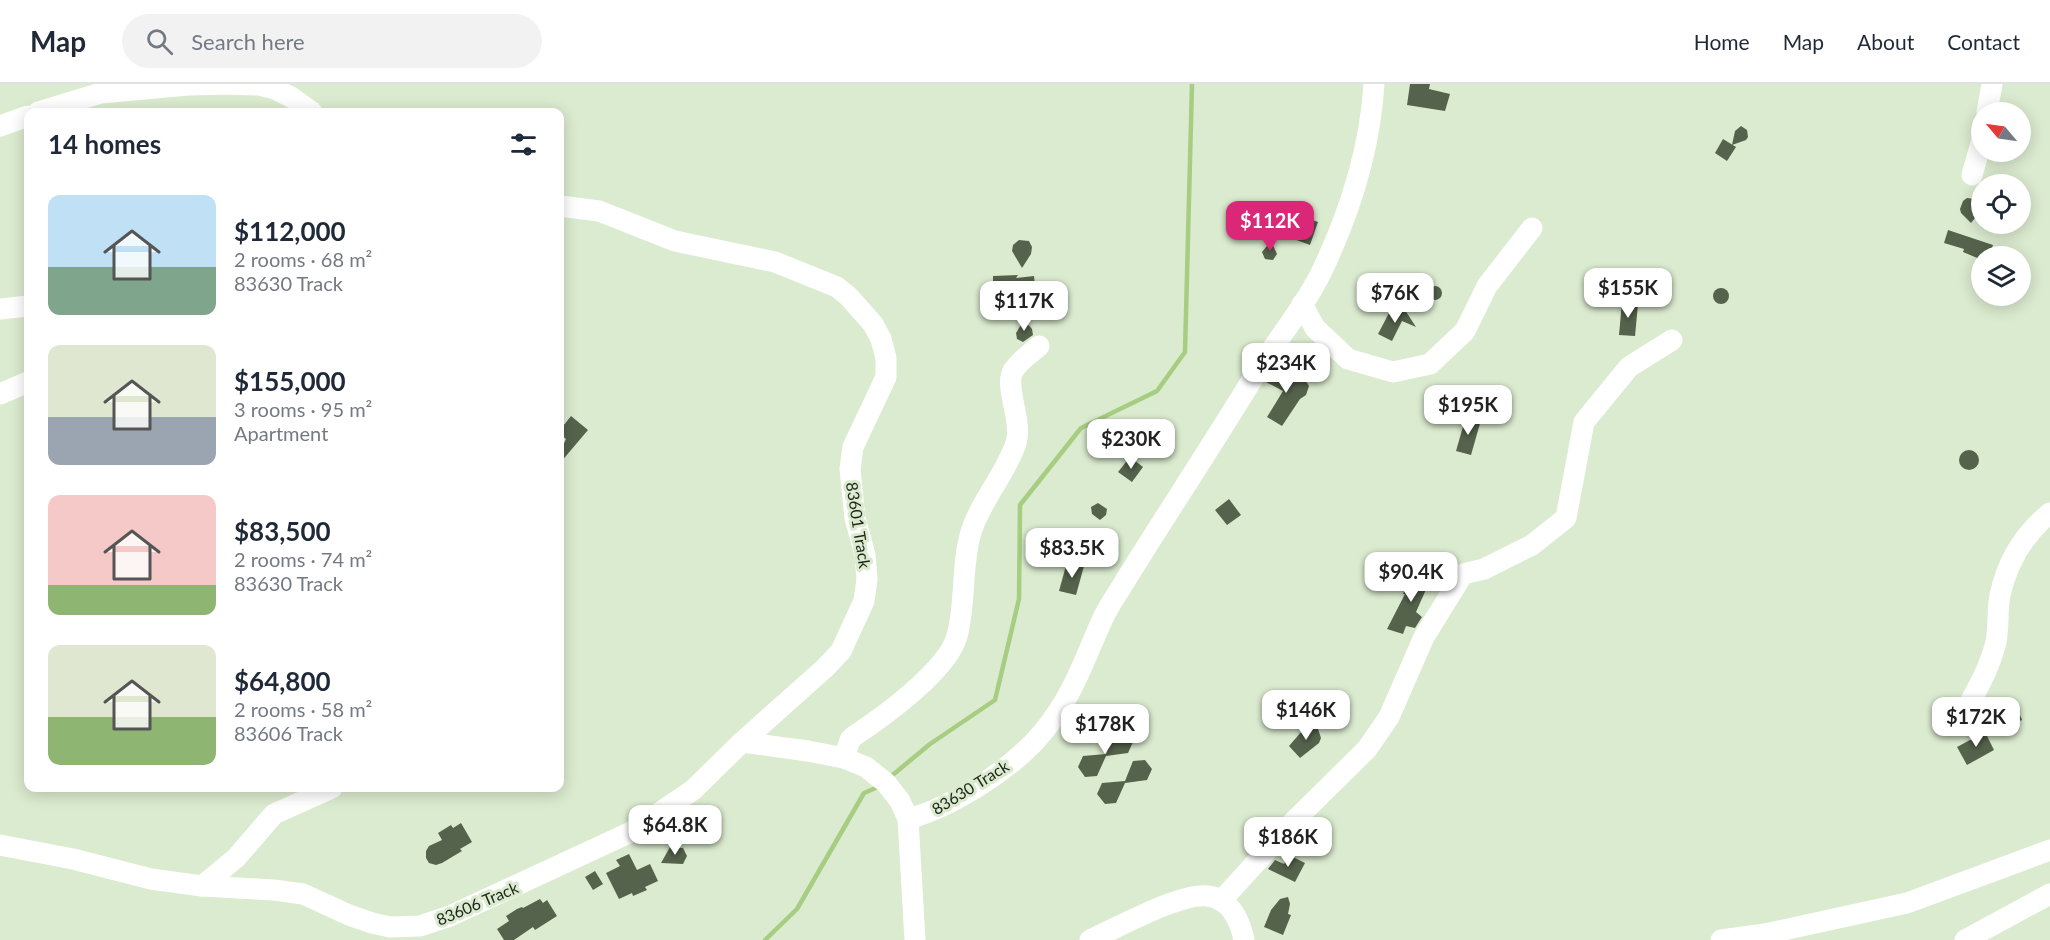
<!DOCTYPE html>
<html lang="en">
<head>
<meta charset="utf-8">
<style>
  body { margin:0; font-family:Lato,sans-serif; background:#f2f2f3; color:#1f2937; height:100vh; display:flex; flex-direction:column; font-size:22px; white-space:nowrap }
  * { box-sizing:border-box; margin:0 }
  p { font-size:20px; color:#747a83 }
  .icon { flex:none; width:33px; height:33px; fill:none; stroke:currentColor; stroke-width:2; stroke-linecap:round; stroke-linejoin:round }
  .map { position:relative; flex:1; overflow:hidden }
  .sheet { position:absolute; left:24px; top:24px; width:540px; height:684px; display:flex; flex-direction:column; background:#fff; border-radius:12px; box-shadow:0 3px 15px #0003 }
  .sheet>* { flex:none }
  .needle { width:39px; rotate:299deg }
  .fabs { position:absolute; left:1971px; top:18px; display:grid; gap:12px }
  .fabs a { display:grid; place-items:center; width:60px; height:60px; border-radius:50%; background:#fff; box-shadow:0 3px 15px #0003; font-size:30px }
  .price { position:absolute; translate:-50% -51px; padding:0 14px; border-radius:12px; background:#fff; color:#222; font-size:20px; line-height:39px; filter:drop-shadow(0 2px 3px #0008) }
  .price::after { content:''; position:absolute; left:50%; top:36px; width:18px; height:14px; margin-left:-9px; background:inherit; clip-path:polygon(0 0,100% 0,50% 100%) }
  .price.current { background:#db2777; color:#fff }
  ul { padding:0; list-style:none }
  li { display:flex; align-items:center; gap:18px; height:150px; padding:0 24px }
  li span { display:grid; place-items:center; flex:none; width:168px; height:120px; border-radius:12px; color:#555 }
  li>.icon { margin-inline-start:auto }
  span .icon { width:72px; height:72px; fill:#fffc; stroke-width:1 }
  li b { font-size:26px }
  h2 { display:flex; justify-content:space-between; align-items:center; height:72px; padding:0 24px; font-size:26px }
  header { display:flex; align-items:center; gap:36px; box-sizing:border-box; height:84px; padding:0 30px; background:#fff; border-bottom:2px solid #e0e1e3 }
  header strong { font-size:28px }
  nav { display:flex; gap:33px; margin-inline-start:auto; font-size:21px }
  .search { width:420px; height:54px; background:#f2f2f3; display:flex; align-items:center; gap:15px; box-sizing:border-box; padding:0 21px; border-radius:33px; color:#747a83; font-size:22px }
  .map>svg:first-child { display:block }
</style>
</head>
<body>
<header>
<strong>Map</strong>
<div class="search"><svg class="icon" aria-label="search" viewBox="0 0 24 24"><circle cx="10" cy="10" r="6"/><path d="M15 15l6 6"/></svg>Search here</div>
<nav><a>Home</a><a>Map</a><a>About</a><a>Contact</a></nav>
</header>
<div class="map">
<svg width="2050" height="856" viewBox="0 0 2050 856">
  <rect width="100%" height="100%" fill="#dbebcf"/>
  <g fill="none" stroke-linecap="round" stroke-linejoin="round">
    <!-- stream -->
    <g stroke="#a6cd82" stroke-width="4.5">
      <polyline points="889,694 930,660 995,616 1019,515 1020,421 1081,344 1157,307 1185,268 1192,0"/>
      <polyline points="765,856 797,825 864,709 878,703"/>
    </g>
  </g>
  <!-- building -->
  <g fill="#56634c">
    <polygon points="1410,0 1430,0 1429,5 1450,10 1445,27 1407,21"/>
    <polygon points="1741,42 1747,46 1748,53 1746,56 1732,61 1735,47"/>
    <polygon points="1723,55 1736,63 1727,77 1715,69"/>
    <polygon points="1967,114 1975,115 1980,123 1980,128 1971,139 1961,129 1960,125 1963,117"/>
    <polygon points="1295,130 1318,138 1310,161 1269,146 1269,140 1274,134 1293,136"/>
    <polygon points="1948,146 1993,161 1989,172 1982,172 1982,176 1963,168 1964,165 1944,159"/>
    <polygon points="1019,156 1029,157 1032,163 1031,170 1022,184 1012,167 1013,161"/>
    <polygon points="1271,157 1277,170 1273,176 1265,175 1262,168"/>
    <polygon points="1018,191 1016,194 1034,192 1036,210 1031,213 993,214 993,192"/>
    <circle cx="1435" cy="209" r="7"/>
    <circle cx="1721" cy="212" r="8"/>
    <polygon points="1622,218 1638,220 1635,252 1619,251"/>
    <polygon points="1402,225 1405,226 1416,243 1402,237 1392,257 1378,250 1389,229 1394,231 1398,226"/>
    <polygon points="1024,236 1032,245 1033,251 1023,258 1017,255 1016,249"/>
    <polygon points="1279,277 1282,294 1300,291 1304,294 1309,302 1306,311 1300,315 1282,342 1267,333 1283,307 1266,298"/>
    <polygon points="571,332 588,346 560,379 560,368 566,355 560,350 560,346"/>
    <polygon points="1466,332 1481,336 1471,371 1456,367"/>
    <circle cx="1969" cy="376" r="10"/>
    <polygon points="1130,373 1143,383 1132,398 1118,388"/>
    <polygon points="1229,415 1241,431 1227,441 1215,426"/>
    <polygon points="1098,419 1107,425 1106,431 1100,436 1092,430 1091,423"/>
    <polygon points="1067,478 1084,482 1076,511 1059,507"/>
    <polygon points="1414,485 1432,492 1416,528 1422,533 1415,544 1406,542 1403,550 1387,545 1405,510 1403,510"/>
    <polygon points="2017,624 2022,636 2001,645 1991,645 1989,635 1994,627 2002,626 2007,629"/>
    <polygon points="1310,642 1318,645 1321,654 1319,659 1300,674 1289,662 1302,647"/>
    <polygon points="1126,648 1133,658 1128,669 1106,672 1097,692 1085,693 1078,683 1083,672 1106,670 1114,650"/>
    <polygon points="1985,648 1994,666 1967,681 1957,663"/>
    <polygon points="1145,676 1152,685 1147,696 1125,699 1116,719 1105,720 1097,710 1102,699 1125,697 1133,677"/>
    <polygon points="461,739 472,758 460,765 462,767 442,779 436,781 429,779 426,774 426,767 429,762 442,756 438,749 451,741 453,744"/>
    <polygon points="670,763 683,764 687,772 683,780 661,779"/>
    <polygon points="629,770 637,786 650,780 658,797 645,803 647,806 633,812 632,809 619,815 606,789 620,782 616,776"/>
    <polygon points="1289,771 1305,779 1295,798 1268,785 1275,776 1284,780"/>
    <polygon points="595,787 603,800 593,806 585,793"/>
    <polygon points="1288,813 1290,820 1288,830 1291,831 1283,851 1264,843 1271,826 1280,815"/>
    <polygon points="540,815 543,819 547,816 557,832 535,846 533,843 514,856 504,856 497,845 509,837 506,832 517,825 522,823 523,824"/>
  </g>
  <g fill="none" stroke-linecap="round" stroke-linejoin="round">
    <!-- minor -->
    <g stroke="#fff" stroke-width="21">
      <polyline points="38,28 101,9 188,1 230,0 259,1 275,5 291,13 312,28"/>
      <polyline points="1987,28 1992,0"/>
      <polyline points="0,42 28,32"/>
      <polyline points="1972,91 1982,56"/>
      <polyline points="1302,220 1315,244 1348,275 1393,288 1430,280 1465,247 1487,202 1532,144"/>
      <polyline points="0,225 28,222"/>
      <polyline points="0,310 28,298"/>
      <path d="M1970 618C1981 599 1991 579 1996 558 1999 543 1997 527 2000 511 2007 479 2024 450 2050 429"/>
      <polyline points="742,658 808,667 844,674 866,683 886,699 900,717 908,735 915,856"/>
      <path d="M844 674 850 656 854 652C883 633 948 586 957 552 966 519 961 482 971 448 981 416 1006 390 1016 359 1023 337 1004 303 1013 287 1019 277 1031 269 1039 262"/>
      <path d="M908 735C952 723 1014 684 1043 648 1075 609 1084 575 1104 532 1110 520 1118 509 1125 497 1169 426 1215 357 1258 286 1279 253 1305 222 1322 187 1350 128 1370 65 1374 0"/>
      <polyline points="0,761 73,775 151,795 202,802 274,806 303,810 349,831 372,839 390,843 420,842 450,832 631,748 693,706 742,658 825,584 841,567 864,517 867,495 865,471 855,434 850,385 853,363 886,293 886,274 881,255 873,240 849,213 837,203 775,178 675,157 599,127 560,122"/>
      <polyline points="202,802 236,774 274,730 332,704"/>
      <polyline points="1221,817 1291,740 1367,665 1389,633 1424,553 1463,490 1484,485 1532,461 1566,434 1584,338 1629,283 1672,256"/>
      <path d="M1090 856C1117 844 1181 808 1208 812 1230 815 1240 836 1244 856"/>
      <polyline points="1721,856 1765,850 1907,819 2050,766"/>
      <polyline points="1965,856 2050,810"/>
    </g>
  </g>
  <g text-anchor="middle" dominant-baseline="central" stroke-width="6" stroke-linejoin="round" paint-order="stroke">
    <!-- street labels -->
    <g font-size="16" fill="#1e241a" stroke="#dbebcf">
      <text transform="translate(859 441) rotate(81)">83601 Track</text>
      <text transform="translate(970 703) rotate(-32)">83630 Track</text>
      <text transform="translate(477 819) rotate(-23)">83606 Track</text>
    </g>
  </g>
</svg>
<div class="fabs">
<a><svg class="needle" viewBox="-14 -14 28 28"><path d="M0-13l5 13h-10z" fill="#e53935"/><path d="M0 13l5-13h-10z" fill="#747a83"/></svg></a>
<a><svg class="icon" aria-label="locate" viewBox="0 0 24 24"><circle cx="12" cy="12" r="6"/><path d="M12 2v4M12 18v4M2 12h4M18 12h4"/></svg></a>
<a><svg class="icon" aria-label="layers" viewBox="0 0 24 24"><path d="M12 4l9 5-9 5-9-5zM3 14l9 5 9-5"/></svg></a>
</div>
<b class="price current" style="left:1270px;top:168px">$112K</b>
<b class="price" style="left:1628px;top:235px">$155K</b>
<b class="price" style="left:1395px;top:240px">$76K</b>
<b class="price" style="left:1024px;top:248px">$117K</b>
<b class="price" style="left:1286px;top:310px">$234K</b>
<b class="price" style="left:1468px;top:352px">$195K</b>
<b class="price" style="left:1131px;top:386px">$230K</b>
<b class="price" style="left:1072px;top:495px">$83.5K</b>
<b class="price" style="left:1411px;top:519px">$90.4K</b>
<b class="price" style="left:1306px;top:657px">$146K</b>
<b class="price" style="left:1976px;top:664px">$172K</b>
<b class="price" style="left:1105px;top:671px">$178K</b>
<b class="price" style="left:675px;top:772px">$64.8K</b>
<b class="price" style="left:1288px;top:784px">$186K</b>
<section class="sheet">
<h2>14 homes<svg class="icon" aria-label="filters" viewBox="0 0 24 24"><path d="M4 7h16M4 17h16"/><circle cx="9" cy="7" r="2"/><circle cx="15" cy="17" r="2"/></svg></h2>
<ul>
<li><span style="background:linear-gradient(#bfe0f5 60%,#7fa58c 0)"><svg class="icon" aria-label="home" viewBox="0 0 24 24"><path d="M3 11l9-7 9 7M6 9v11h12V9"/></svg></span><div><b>$112,000</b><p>2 rooms · 68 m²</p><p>83630 Track</p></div></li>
<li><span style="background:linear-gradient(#dfe7d0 60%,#9aa5b1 0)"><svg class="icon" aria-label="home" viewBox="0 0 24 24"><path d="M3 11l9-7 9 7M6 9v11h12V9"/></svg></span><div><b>$155,000</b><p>3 rooms · 95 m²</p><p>Apartment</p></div></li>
<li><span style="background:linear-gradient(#f6c9c9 75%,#8fb573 0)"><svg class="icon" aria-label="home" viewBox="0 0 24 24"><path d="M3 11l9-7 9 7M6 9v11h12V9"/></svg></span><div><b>$83,500</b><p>2 rooms · 74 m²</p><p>83630 Track</p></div></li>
<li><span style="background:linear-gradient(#dfe7d0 60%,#8fb573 0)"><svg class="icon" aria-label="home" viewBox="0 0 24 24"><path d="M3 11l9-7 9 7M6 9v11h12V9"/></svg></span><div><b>$64,800</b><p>2 rooms · 58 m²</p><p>83606 Track</p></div></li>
</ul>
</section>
</div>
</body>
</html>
